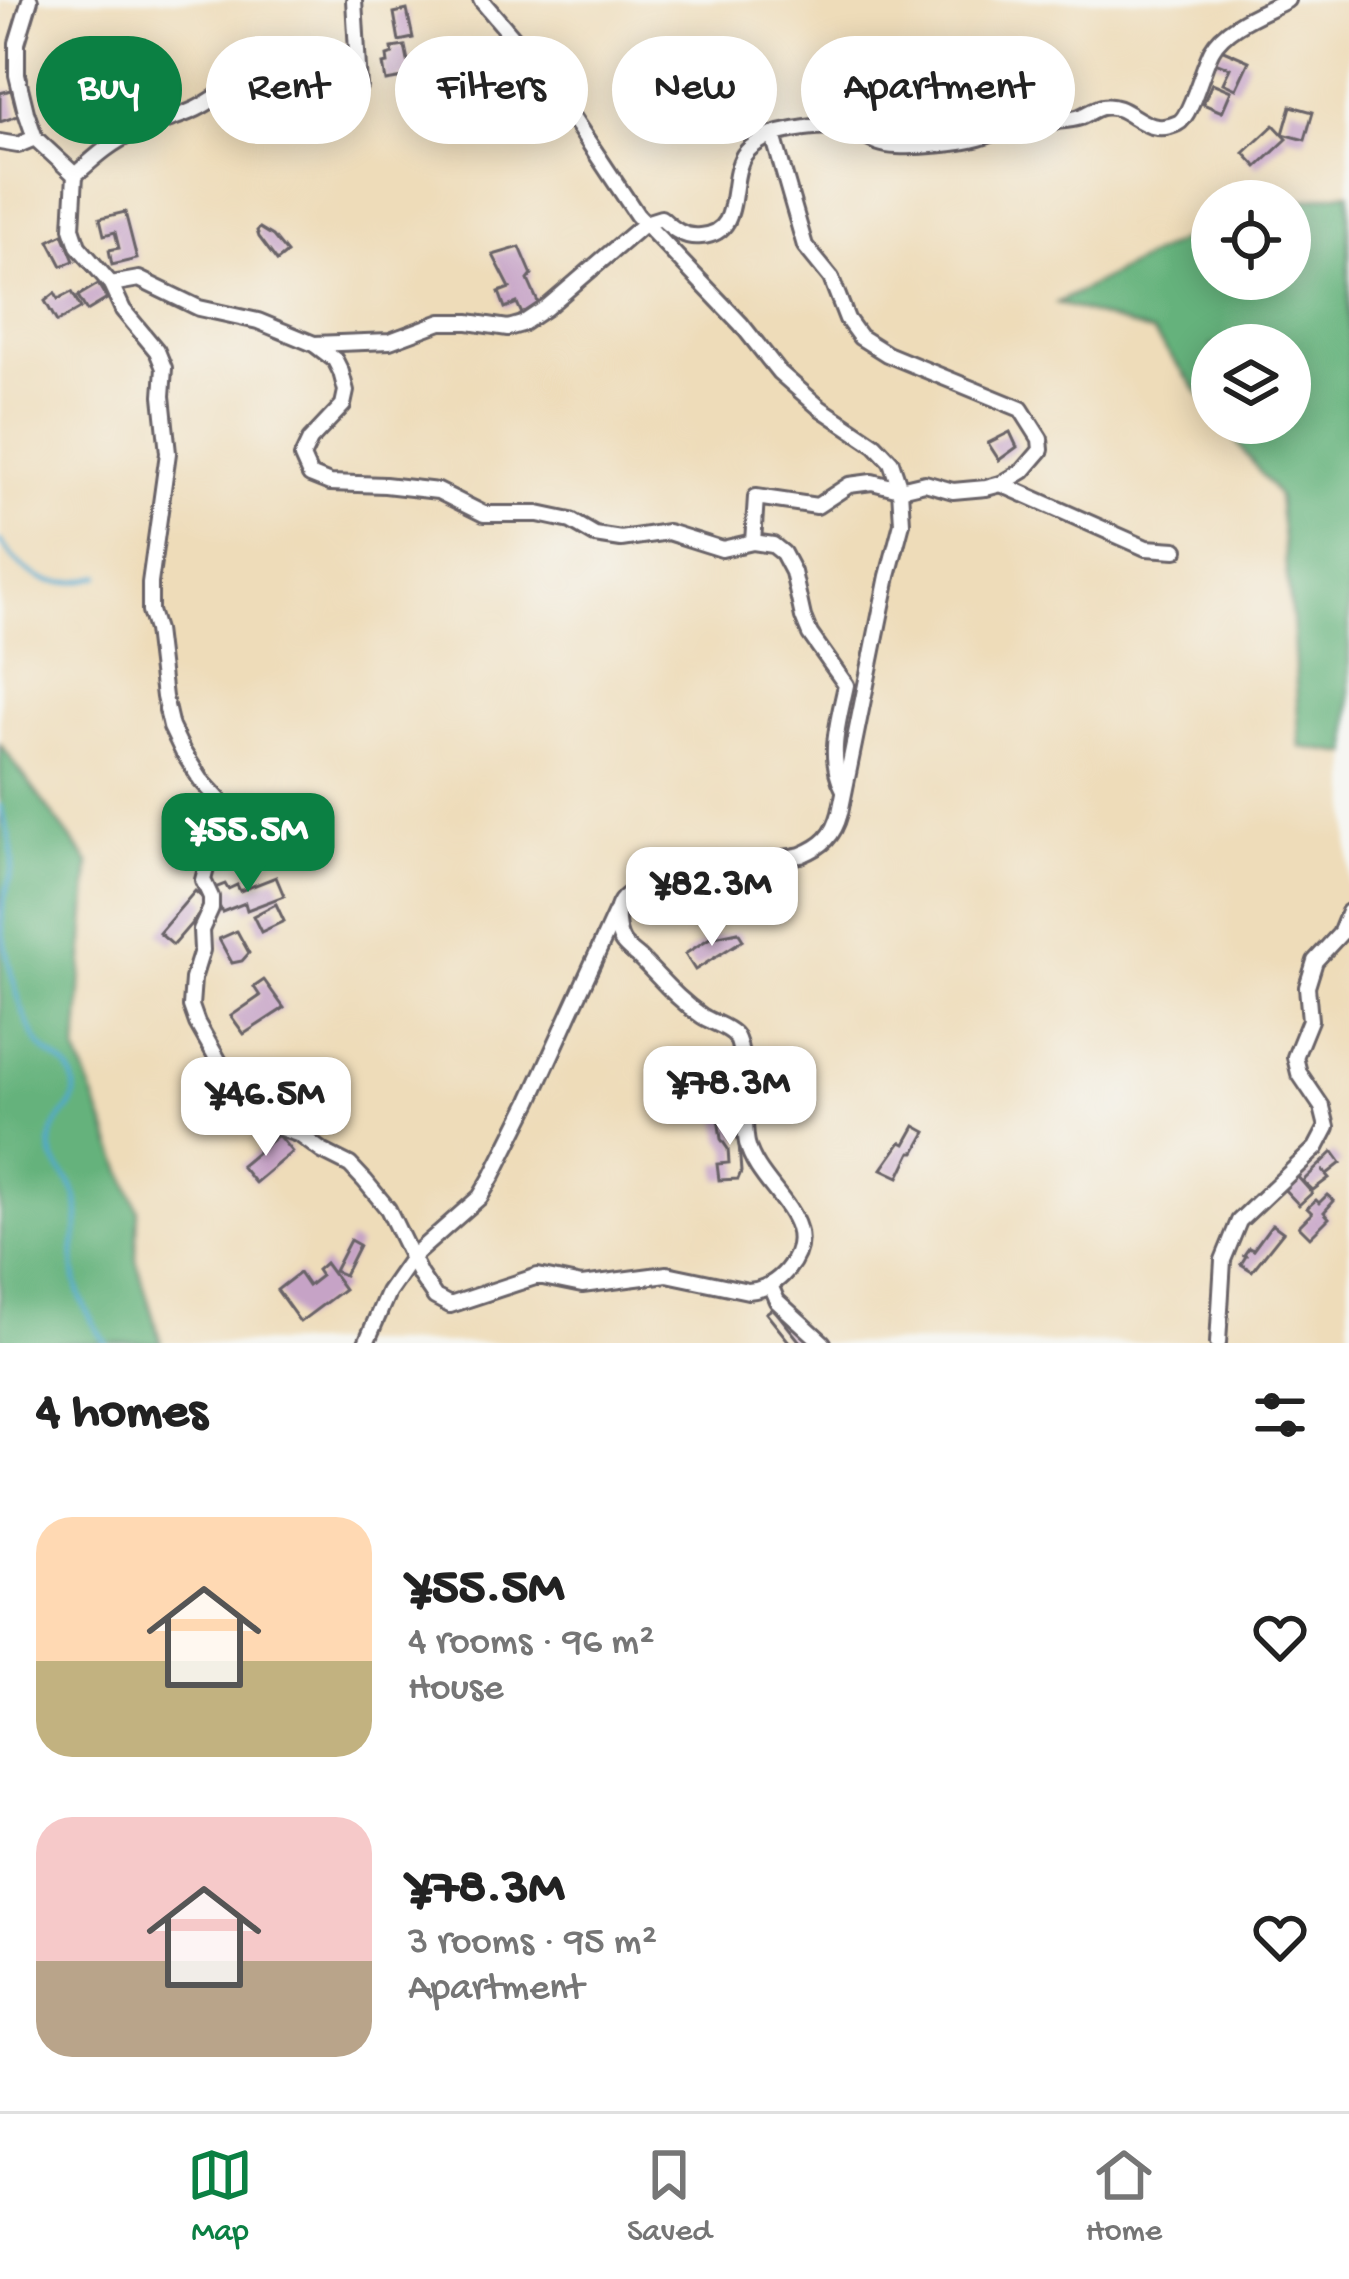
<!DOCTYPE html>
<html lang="en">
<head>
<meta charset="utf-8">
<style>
  body { margin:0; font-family:"Gochi Hand",sans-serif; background:#f6f6f6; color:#222; height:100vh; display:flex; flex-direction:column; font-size:45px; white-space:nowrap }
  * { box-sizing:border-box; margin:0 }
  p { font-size:39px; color:#767676 }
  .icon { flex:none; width:66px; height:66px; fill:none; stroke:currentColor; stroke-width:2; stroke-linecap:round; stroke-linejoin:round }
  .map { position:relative; height:1343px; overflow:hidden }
  .sheet { display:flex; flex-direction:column; background:#fff; flex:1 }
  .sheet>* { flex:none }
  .hud { position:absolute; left:36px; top:36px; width:1278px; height:108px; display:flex; gap:24px }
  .tools { position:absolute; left:1191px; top:180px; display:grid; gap:24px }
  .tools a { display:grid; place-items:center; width:120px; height:120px; border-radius:50%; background:#fff; box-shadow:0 6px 30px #0003; font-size:60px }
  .price { position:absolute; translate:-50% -102px; padding:0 27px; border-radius:24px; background:#fff; color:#222; font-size:39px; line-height:78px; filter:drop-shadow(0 3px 6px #0008) }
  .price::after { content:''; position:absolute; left:50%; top:72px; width:36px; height:27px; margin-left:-18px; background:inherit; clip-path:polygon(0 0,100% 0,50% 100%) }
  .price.selected { background:#0b8043; color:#fff }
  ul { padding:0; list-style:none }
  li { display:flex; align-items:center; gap:36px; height:300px; padding:0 36px }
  li span { display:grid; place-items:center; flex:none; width:336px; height:240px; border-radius:36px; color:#555 }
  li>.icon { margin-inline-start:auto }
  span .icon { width:144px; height:144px; fill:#fffc; stroke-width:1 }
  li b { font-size:51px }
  h2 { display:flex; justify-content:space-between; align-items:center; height:144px; padding:0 36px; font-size:51px }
  .chip { padding:0 42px; border-radius:54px; background:#fff; box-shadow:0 6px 30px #0003; font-size:42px; line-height:108px }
  .chip.selected { background:#0b8043; color:#fff }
  .dock { display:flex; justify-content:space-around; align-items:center; height:168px; border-top:3px solid #e0e0e0; background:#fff; font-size:33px; color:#767676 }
  .dock a { display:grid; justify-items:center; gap:6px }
  .dock .selected { color:#0b8043 }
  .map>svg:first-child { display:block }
</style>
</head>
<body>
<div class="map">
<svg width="1349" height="1343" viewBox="0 0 1349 1343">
  <rect width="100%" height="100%" fill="#f6f6f2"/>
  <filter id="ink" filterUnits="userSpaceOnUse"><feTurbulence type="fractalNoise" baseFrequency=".00833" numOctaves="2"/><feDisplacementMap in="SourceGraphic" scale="24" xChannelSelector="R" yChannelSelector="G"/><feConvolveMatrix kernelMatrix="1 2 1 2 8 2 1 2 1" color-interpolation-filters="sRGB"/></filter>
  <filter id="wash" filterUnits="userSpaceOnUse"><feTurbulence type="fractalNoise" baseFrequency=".004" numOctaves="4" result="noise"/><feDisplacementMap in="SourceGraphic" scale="48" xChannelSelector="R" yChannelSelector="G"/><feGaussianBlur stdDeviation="2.7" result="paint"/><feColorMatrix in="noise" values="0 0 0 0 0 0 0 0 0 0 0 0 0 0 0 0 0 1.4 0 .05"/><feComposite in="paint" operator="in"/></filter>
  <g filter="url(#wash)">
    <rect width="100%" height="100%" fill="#eedcb9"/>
    <!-- forest -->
    <g fill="#65b27b" stroke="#446a5b" stroke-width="3">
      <polygon points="1349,192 1349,754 1300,747 1292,620 1278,496 1222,423 1290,423 1290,345 1212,345 1212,410 1153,333 1057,303 1212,224 1212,279 1290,279 1290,202"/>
      <polygon points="0,744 89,863 77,1053 138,1210 136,1259 161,1343 2,1343 0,1337"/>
    </g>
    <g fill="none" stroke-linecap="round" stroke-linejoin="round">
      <!-- stream -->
      <g stroke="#50a8cd" stroke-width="4.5">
        <path d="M0 541C29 582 52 590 100 576"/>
        <path d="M0 806C6 825 14 848 12 868 10 883 3 898 2 913 1 933 7 956 12 976 18 997 26 1026 39 1044 50 1060 70 1061 74 1083 80 1112 54 1114 51 1139 48 1165 70 1175 76 1196 82 1214 76 1232 74 1250 71 1286 86 1314 106 1343"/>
      </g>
    </g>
    <g id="blocks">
      <!-- building -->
      <g fill="#c6a3c6">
        <polygon points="407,10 413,38 399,41 394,13"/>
        <polygon points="405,46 408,61 412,60 413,69 408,70 409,77 386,81 383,64 388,63 387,56 393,54 392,48"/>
        <polygon points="1221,49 1249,61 1236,89 1223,83 1230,68 1215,62"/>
        <polygon points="1212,83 1231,91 1222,112 1203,104"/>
        <polygon points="11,90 18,116 0,122 0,93"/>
        <polygon points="101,96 119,99 113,125 96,121"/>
        <polygon points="1291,106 1313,112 1305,140 1283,134"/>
        <polygon points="1274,125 1287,139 1257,167 1244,153"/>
        <polygon points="125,212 137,259 112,265 109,250 119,248 115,232 104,235 100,218"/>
        <polygon points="260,228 273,236 287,253 277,261 259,237 257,231"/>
        <polygon points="63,234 74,261 62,266 49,241"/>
        <polygon points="520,247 532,275 528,280 541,309 523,316 517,303 505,308 499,292 510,288 493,255"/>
        <polygon points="98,284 107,299 87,311 78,296"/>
        <polygon points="72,292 81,308 57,322 45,301 55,293 58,299"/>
        <polygon points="1010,432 1017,447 999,460 988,443"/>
        <polygon points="276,877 284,896 247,910 245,903 222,912 212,889 225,884 228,889 237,885 240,891"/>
        <polygon points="195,891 209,903 173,945 159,933"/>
        <polygon points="276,904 284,921 261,932 253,916"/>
        <polygon points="237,931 249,953 242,961 232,963 219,939"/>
        <polygon points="738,932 743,940 695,970 685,954 710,938"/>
        <polygon points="264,980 284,1008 244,1034 231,1016 260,996 254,987"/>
        <polygon points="765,1059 792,1078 782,1092 756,1073"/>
        <polygon points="763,1079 783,1096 769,1112 749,1096"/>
        <polygon points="737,1115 741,1172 738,1179 719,1180 717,1164 729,1163 728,1149 721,1139 718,1118"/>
        <polygon points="915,1126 926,1132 915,1152 911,1152 899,1177 882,1169 901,1142 905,1144"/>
        <polygon points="278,1135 292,1152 255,1183 241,1166"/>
        <polygon points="1333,1152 1341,1163 1327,1174 1322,1170 1329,1178 1313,1190 1303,1181"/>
        <polygon points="1296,1175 1312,1193 1299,1205 1283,1188"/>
        <polygon points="1327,1195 1334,1201 1324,1212 1329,1218 1310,1237 1299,1226 1312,1213 1307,1208 1316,1200 1319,1203"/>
        <polygon points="1272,1224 1283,1232 1252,1271 1241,1264 1246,1256 1244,1255 1249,1248 1253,1250"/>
        <polygon points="350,1240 359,1245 344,1275 334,1271"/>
        <polygon points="325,1263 344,1289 300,1322 277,1290 299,1273 308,1286 321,1276 317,1270"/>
        <polygon points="773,1308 801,1343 790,1343 766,1313"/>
      </g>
    </g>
  </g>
  <g filter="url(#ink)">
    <use href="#blocks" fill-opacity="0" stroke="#696367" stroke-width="3"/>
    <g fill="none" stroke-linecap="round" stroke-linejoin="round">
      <!-- street casing -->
      <g stroke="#696367" stroke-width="20">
        <g id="street">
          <polyline points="30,0 17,43 17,75 26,112 35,138 75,175"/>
          <path d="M354 0 359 86C326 108 306 76 272 75 239 75 224 95 196 109 177 118 155 123 135 132 111 142 94 158 75 175L72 228 78 246 111 284 123 310 157 351 164 368 162 396 168 453 150 583V611L156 630 164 697 171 727 183 752 201 780 234 816 237 823 235 832 208 861 203 880 211 897V908L201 930 202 950 193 979 191 1006 197 1023 234 1088 255 1111 269 1124 300 1135 322 1151 350 1165 365 1181 388 1209 420 1275 435 1297 450 1305 538 1276 582 1285 667 1274 748 1291C764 1290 777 1282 787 1270 828 1221 758 1190 747 1143 742 1120 747 1048 734 1034 726 1026 711 1022 702 1016 678 1000 662 980 642 960 636 954 626 948 622 941 617 932 615 914 619 905 633 871 764 863 801 855 823 846 834 836 840 813L888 576 902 523 900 489 891 462 875 445 820 408 779 372 741 324 637 215 540 69 481 0"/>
          <polyline points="0,142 18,145 35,138"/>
          <path d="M111 284 139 279 199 308 258 321 314 344 335 360 341 372 346 391 343 405 310 440 302 457 310 475 330 483 385 485 438 491 484 514H538L571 521 595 535 621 539 668 532 722 549 753 542 773 545 783 553 793 572 803 617 810 634 846 685C839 720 826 757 844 790"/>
          <path d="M314 344 390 341 441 322H468L508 328 522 324 546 308 645 223 661 218C673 229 684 238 701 236 744 233 727 183 744 155 748 149 758 142 765 138 782 130 827 123 846 128 865 133 871 145 897 146 920 147 957 144 979 138 994 134 1007 127 1022 123 1040 119 1059 123 1077 118 1085 116 1093 109 1102 107 1129 101 1144 140 1178 123 1191 117 1203 66 1212 50 1226 25 1262 13 1287 0"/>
          <polyline points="1001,484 1146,548 1176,550"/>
          <polyline points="753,542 756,497 817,506 849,485 872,482 900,489 925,483 953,491 986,488 1001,484 1023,471 1041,450 1040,439 1021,409 887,354 860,337 847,319 831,278 805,246 773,135"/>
          <polyline points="770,1285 777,1301 823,1343"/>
          <polyline points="366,1343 388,1292 413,1256 480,1197 493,1175 530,1101 616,912"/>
          <polyline points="1218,1343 1223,1260 1239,1221 1316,1148 1327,1127 1322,1107 1299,1073 1295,1057 1310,1020 1307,987 1315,961 1340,934 1349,912"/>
        </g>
      </g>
      <!-- street -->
      <use href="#street" stroke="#fff" stroke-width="14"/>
    </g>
  </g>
</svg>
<div class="tools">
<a><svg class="icon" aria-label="locate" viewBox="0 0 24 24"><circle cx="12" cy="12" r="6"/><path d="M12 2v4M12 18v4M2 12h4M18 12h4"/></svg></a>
<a><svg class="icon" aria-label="layers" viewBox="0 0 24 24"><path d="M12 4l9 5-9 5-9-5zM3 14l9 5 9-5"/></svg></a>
</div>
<b class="price selected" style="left:248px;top:895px">¥55.5M</b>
<b class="price" style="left:712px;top:949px">¥82.3M</b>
<b class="price" style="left:730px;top:1148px">¥78.3M</b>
<b class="price" style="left:266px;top:1159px">¥46.5M</b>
<div class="hud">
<a class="chip selected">Buy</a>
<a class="chip">Rent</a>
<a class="chip">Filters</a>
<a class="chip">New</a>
<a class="chip">Apartment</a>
</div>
</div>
<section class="sheet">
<h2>4 homes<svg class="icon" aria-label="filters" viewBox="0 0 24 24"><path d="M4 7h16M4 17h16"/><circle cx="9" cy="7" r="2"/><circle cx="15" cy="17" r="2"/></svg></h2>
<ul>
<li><span style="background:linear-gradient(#ffd9b3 60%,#c2b280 0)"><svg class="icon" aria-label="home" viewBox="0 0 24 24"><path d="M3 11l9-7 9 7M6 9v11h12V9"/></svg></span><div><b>¥55.5M</b><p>4 rooms · 96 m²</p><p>House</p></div><svg class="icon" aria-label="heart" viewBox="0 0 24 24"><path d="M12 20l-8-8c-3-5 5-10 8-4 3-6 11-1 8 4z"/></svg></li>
<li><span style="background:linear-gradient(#f6c9c9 60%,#b9a48a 0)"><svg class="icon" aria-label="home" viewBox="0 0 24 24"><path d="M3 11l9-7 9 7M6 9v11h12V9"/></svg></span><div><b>¥78.3M</b><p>3 rooms · 95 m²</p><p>Apartment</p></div><svg class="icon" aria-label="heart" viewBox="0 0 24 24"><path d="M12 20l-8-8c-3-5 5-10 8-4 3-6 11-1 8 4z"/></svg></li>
</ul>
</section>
<nav class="dock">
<a class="selected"><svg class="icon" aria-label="map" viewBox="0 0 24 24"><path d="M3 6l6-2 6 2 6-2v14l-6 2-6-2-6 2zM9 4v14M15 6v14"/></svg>Map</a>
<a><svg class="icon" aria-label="saved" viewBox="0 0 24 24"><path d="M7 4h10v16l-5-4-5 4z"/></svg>Saved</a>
<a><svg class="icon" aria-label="home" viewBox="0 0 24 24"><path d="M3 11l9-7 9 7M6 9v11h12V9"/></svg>Home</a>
</nav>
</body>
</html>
